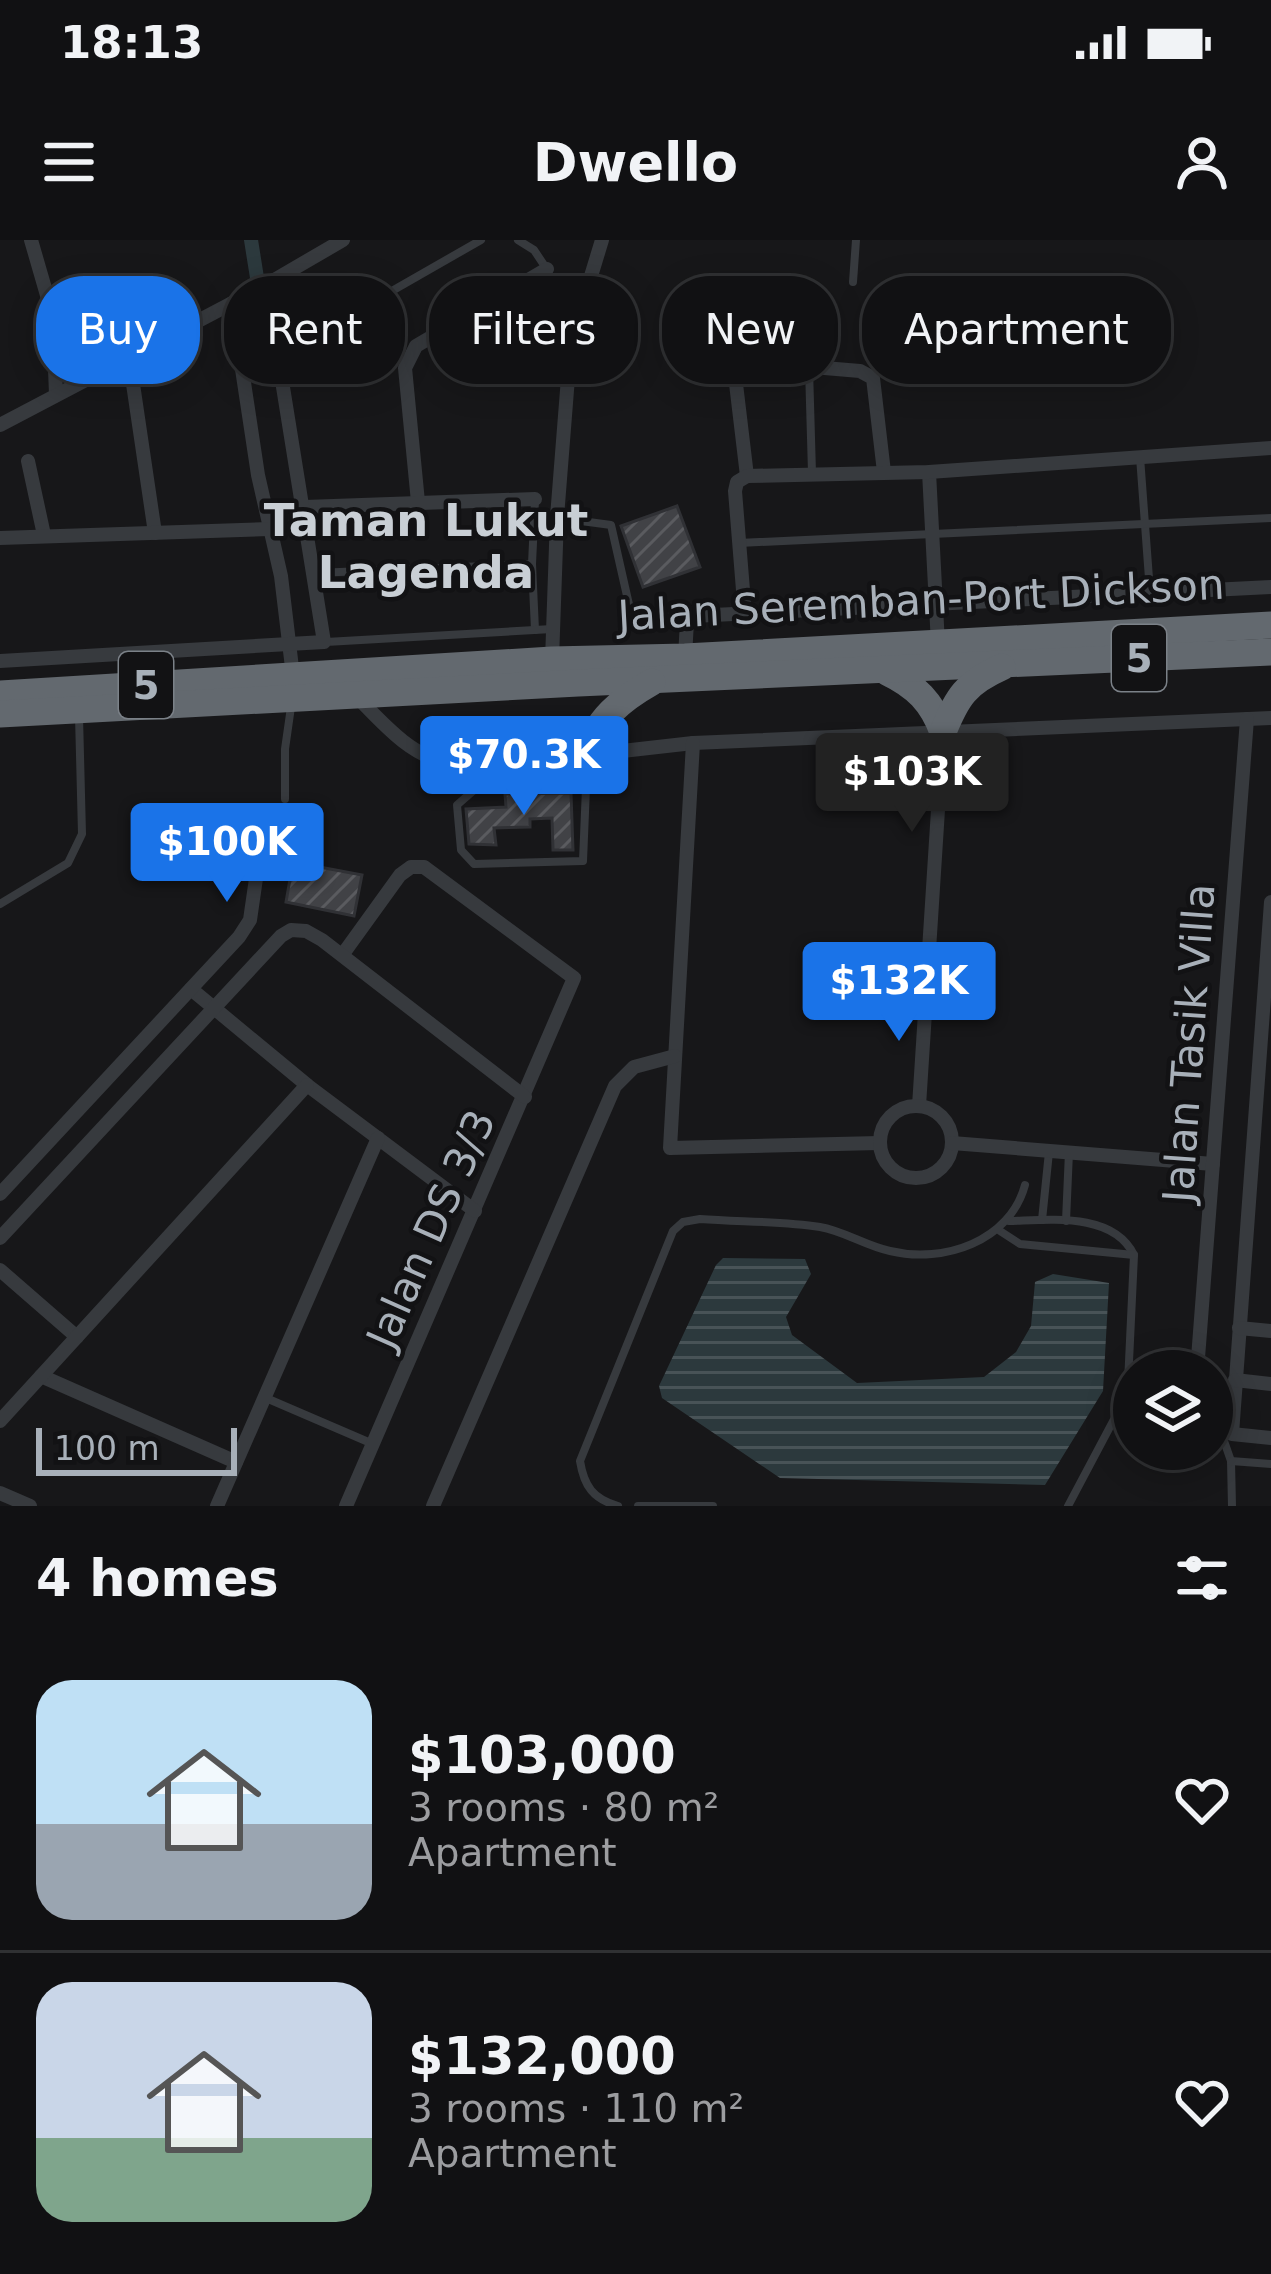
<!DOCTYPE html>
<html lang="en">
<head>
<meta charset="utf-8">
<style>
  body { margin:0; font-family:"DejaVu Sans",sans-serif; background:#1a1a1c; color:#f1f3f6; height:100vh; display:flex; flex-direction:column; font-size:45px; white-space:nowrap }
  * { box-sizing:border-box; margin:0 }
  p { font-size:39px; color:#9c9da0 }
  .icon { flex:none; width:66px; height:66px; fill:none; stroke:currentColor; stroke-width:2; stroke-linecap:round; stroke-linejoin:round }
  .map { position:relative; height:1266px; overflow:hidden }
  .panel { display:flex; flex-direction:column; background:#111113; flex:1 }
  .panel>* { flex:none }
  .hud { position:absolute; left:36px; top:36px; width:1200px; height:108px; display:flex; gap:24px }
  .fabs { position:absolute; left:1113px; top:1110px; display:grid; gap:24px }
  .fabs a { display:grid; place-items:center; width:120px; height:120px; border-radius:50%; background:#111113; box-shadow:0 6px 30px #0003,0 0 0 3px #303133; font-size:60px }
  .scale { position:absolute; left:36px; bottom:30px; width:201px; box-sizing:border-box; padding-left:12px; border:6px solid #a8b0b9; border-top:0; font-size:33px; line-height:42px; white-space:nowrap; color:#a8b0b9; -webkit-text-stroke:9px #121214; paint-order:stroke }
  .price { position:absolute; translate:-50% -102px; padding:0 27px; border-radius:12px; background:#1a73e8; color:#fff; font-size:39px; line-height:78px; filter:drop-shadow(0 3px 6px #0008) }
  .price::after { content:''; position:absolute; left:50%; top:72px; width:36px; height:27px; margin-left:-18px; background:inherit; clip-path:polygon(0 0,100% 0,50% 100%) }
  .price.on { background:#222; color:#fff }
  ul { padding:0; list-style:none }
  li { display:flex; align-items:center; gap:36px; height:300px; padding:0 36px }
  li+li { border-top:3px solid #303133 }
  li span { display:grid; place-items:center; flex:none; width:336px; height:240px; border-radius:36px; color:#555 }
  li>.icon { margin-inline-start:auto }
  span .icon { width:144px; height:144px; fill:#fffc; stroke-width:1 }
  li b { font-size:51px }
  h2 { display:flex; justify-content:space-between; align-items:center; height:144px; padding:0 36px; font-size:51px }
  .chip { padding:0 42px; border-radius:48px; background:#111113; box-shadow:0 6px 30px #0003,0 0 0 3px #303133; font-size:42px; line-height:108px }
  .chip.on { background:#1a73e8; color:#fff }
  .status { display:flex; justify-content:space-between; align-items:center; height:84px; padding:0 60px; background:#111113; direction:ltr }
  .status svg { height:33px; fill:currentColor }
  header { display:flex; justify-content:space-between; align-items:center; height:156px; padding:0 36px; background:#111113; font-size:54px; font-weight:600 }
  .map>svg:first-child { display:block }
</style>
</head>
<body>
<div class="status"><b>18:13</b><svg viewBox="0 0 49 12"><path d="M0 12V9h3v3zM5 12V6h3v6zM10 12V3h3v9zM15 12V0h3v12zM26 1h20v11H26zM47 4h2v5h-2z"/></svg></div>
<header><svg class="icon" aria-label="menu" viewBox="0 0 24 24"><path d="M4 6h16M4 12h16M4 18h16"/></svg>Dwello<svg class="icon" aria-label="person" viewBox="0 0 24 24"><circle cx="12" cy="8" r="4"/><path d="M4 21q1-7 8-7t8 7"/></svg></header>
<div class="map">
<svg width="1271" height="1266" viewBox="0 0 1271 1266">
  <defs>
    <pattern id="water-rules" width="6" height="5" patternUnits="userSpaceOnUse" patternTransform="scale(3)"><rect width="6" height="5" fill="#2c393d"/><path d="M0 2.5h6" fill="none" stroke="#485357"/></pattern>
    <pattern id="building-hatch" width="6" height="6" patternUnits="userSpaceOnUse" patternTransform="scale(3)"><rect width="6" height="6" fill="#414246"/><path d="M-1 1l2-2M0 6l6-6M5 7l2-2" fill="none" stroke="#5a5b5f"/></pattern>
  </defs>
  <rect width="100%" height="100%" fill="#171719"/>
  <!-- water -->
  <polygon fill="url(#water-rules)" points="723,1018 805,1019 811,1034 786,1077 792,1095 857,1143 984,1137 1016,1112 1031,1086 1035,1042 1053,1034 1109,1043 1103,1151 1045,1245 780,1238 662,1158 659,1146 716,1025"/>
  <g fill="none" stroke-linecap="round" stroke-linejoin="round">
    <!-- canal -->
    <polyline stroke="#2c393d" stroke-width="14" points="251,0 258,44"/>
  </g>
  <!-- building -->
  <g fill="url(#building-hatch)" stroke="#303135" stroke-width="3">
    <polygon points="677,266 700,327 643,347 621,286"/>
    <polygon points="571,553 573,610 553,610 552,578 530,579 530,587 494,588 496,605 469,604 466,569 506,567 505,554"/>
    <polygon points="293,622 362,635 354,676 286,662"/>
  </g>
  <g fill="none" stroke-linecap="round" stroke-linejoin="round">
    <!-- lane -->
    <g stroke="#373a3e" stroke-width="8">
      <polyline points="518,0 534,10 546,28"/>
      <polyline points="853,42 856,0"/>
      <polyline points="280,115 481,0"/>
      <polyline points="809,128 812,233"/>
      <polyline points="1140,217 1150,352"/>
      <polyline points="559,278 611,285 630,369 687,381"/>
      <polyline points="739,303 1271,278"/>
      <polyline points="315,333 532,324"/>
      <polyline points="535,390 532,324 535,260"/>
      <polyline points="326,402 552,389"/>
      <polyline points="465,526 480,532 481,544 457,565 461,610 474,624 583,621 587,523"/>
      <polyline points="481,544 584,542"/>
      <polyline points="285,559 285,509 291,467"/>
      <polyline points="0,664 68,623 82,594 79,476"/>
      <polyline points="1042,980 1049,912"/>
      <path d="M1009 981C1050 980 1113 972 1134 1015L1128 1143 1120 1168 1068 1266"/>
      <polyline points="1066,981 1069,912"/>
      <polyline points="1000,991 1020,1004 1134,1015"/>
      <polyline points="266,1158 373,1204"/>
      <polyline points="1230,1194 1223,1198 1231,1221 1232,1266"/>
      <polyline points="1231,1221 1271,1224"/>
      <path d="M618 1266C593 1259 584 1246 580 1221L673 991 683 982 700 979C740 982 781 981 820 987 844 991 866 1006 890 1011 944 1024 1010 1001 1025 945"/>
      <polyline points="638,1266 713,1266"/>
    </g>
    <!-- street -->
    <g stroke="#373a3e" stroke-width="14">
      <polyline points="31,0 53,76 56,155"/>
      <polyline points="232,63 258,235 281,336 293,436"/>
      <polyline points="121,121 133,144 155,293"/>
      <polyline points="0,185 257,50 343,0"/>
      <polyline points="28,221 44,295"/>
      <polyline points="929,232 938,404"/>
      <polyline points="747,236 734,127 741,121 860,131 873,138 884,232"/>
      <polyline points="418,262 405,128 416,106 547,29"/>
      <polyline points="305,267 535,259"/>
      <polyline points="0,298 269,289"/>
      <polyline points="745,375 735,251 737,242 747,236 929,232 1271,208"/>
      <polyline points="685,417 687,381 693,376 1271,347"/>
      <polyline points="552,420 557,277 569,125 574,92 602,0"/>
      <polyline points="0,421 324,402 278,116 275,40"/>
      <path d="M357 457C380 480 411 517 445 521L587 515 693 503 1271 478"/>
      <polyline points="693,503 670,908 879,903"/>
      <polyline points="1271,662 1232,1194 1271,1198"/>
      <polyline points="343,714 400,635 411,627 424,627 574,738 346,1266"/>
      <polyline points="191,749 307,845 475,971"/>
      <polyline points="919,866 943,492"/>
      <circle cx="916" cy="902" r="36"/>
      <polyline points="952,903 1213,924"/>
      <polyline points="0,954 239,697 250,680 264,583"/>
      <polyline points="0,998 281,696 291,690 306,691 322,700 525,857"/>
      <polyline points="0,1030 77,1097"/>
      <polyline points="1239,1088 1271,1091"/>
      <polyline points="1197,1131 1247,479"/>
      <polyline points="41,1136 236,1222"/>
      <polyline points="1235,1140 1271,1144"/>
      <polyline points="0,1181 307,845"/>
      <polyline points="0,1253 30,1266"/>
      <polyline points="217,1266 378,898"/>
      <polyline points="433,1266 615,846 634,827 675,816"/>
    </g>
    <!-- highway -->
    <g stroke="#63696f" stroke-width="27">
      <path d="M887 432C916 446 932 462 943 492"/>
      <polyline points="0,454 552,420 685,417 1271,385"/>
      <polyline points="0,474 578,443 1271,412"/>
      <path d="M943 492C957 457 966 443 1002 427"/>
      <path d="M587 515C595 480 622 459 652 442"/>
    </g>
  </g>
  <g text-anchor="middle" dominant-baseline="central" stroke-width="9" stroke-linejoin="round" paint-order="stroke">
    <!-- shield labels -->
    <g fill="#121214" stroke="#7b8188" stroke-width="3">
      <rect x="1112" y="385" width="54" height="66" rx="9"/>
      <rect x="119" y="412" width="54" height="66" rx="9"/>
    </g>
    <g font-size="39" font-weight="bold" fill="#a8b0b9">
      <text x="1139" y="418">5</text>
      <text x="146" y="445">5</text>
    </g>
    <!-- street labels -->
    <g font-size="42" fill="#a8b0b9" stroke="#121214">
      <text transform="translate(921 360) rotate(-3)">Jalan Seremban-Port Dickson</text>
      <text transform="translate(1189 803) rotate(-86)">Jalan Tasik Villa</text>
      <text transform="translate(431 989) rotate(-66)">Jalan DS 3/3</text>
    </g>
    <!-- neighbourhood labels -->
    <g font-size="45" font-weight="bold" fill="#c9cfd5" stroke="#121214">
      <text x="426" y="280">Taman Lukut<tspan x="426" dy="52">Lagenda</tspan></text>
    </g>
  </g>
</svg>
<div class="fabs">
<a><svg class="icon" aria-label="layers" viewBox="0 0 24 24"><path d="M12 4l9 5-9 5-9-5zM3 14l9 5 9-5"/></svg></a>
</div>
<div class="scale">100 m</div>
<b class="price" style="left:524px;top:578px">$70.3K</b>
<b class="price on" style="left:912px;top:595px">$103K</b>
<b class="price" style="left:227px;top:665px">$100K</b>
<b class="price" style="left:899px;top:804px">$132K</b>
<div class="hud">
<a class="chip on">Buy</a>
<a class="chip">Rent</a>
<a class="chip">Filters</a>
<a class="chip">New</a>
<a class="chip">Apartment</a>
</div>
</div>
<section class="panel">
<h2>4 homes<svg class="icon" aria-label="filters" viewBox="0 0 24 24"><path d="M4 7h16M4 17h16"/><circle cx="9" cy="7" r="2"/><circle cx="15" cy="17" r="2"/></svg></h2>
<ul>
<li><span style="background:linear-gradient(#bfe0f5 60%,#9aa5b1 0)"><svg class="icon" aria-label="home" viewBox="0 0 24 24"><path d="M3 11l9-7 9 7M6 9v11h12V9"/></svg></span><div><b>$103,000</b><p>3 rooms · 80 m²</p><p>Apartment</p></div><svg class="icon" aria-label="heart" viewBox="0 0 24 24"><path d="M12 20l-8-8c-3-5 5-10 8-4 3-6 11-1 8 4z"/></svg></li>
<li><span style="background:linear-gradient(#c9d6e8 65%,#7fa58c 0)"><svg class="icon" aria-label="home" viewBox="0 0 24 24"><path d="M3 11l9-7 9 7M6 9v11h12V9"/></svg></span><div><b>$132,000</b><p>3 rooms · 110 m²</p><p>Apartment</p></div><svg class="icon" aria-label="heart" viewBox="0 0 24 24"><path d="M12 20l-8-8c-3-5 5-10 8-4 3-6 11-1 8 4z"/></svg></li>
</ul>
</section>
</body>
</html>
